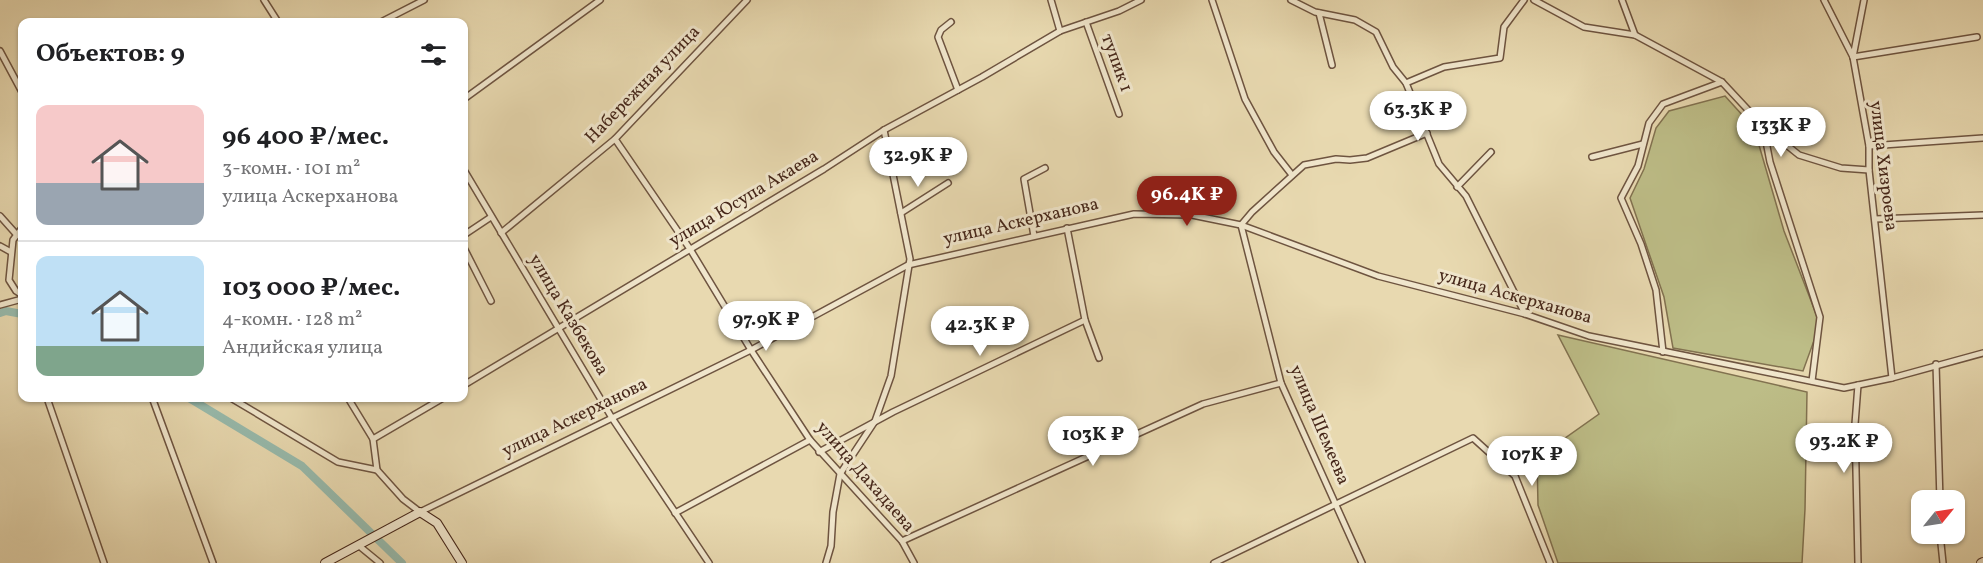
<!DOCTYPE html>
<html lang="ru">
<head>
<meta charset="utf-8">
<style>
  body { margin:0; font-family:Vollkorn,serif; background:#f6f6f6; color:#202124; height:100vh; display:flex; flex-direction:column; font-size:22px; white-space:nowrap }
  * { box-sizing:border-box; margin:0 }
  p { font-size:20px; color:#757577 }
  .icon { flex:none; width:33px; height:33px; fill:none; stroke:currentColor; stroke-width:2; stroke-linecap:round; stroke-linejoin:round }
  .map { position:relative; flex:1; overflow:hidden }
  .side { position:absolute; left:18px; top:18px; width:450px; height:384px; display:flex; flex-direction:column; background:#fff; border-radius:12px; box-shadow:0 2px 4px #0004 }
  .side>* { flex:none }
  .needle { width:39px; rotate:60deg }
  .controls { position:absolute; left:1911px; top:490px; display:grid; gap:12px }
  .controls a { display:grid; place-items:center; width:54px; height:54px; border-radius:12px; background:#fff; box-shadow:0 2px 4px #0004; font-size:30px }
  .price { position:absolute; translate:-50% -51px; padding:0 14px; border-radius:21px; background:#fff; color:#222; font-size:20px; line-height:39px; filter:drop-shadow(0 2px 3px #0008) }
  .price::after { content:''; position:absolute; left:50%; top:36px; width:18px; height:14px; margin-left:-9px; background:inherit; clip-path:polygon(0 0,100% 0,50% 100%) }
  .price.selected { background:#8f2418; color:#fff }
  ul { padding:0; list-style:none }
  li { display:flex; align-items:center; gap:18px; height:150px; padding:0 18px }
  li+li { border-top:2px solid #e0e0e0 }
  li span { display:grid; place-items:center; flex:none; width:168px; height:120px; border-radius:12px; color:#555 }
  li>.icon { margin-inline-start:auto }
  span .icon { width:72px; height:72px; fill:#fffc; stroke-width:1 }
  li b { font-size:26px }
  h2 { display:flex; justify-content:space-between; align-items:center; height:72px; padding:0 18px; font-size:26px }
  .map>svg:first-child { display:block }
</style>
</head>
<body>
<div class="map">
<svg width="1983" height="563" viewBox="0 0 1983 563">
  <rect width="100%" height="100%" fill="#e8d9b0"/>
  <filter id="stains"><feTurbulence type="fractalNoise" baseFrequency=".00333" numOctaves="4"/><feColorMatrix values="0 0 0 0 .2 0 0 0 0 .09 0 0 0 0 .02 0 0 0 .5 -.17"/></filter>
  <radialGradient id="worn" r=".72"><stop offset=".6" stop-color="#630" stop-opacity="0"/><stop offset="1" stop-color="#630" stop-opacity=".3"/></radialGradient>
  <!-- green -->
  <g fill="#bdbd87" stroke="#827250" stroke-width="1.5">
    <polygon points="1725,96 1754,128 1784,231 1820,324 1803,371 1673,348 1664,297 1630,198 1644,169 1656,128 1669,111"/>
    <polygon points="1558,335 1807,392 1805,509 1802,563 1558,563 1538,505 1537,458 1599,414"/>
  </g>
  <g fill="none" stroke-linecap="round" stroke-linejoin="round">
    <!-- canal -->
    <g stroke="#97baac" stroke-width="8">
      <polyline points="0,313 6,311 22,314"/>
      <polyline points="189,398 302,466 402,563"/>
    </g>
    <!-- street casing -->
    <g stroke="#6e5440" stroke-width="8">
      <g id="street">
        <polyline points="264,0 278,22"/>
        <polyline points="1051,0 1060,31"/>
        <polyline points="1212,0 1245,99 1274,152 1292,175"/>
        <polyline points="1291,0 1315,12 1355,20 1376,32 1393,67 1406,83 1439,164 1466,196 1525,314"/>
        <polyline points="1534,0 1584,27 1635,35"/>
        <polyline points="1622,0 1635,35 1722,82 1763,126 1770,162 1820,317 1812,381"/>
        <polyline points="1824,0 1853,57 1869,146 1869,170 1892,378"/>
        <polyline points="1319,13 1332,65"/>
        <polyline points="381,22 424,0"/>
        <polyline points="951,22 941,30 938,37 958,90"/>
        <polyline points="1086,22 1119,114"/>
        <polyline points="0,51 22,92"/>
        <polyline points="1853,57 1977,37"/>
        <polyline points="1853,57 1864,0"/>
        <polyline points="1406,83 1444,67 1500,58 1504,27 1524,0"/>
        <polyline points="464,99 600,0"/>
        <polyline points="1763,126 1799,155 1841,168 1869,170"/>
        <polyline points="615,139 690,249 751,350 810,440 902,541 914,563"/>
        <polyline points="1869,146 1983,138"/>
        <polyline points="1592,157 1643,144"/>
        <polyline points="464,170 612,418 709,563"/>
        <polyline points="1457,187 1491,152"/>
        <polyline points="901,213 948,183"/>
        <polyline points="0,216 17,235"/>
        <polyline points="1875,219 1983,215"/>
        <polyline points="22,228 13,240 9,280 16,291 22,295"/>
        <polyline points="501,233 615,139 747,0"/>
        <polyline points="464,235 491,217"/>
        <polyline points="1034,236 1024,179 1045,168"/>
        <polyline points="0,246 11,252"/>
        <polyline points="464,248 491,301"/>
        <polyline points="0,305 22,299"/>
        <polyline points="1085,320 1099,358"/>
        <polyline points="1663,352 1656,290 1641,244 1621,198 1638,166 1649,123 1663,104 1722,82"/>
        <polyline points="1936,364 1940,501"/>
        <polyline points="464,385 824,169 884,130 982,77 1060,31 1119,11 1141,0"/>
        <polyline points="47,398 104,563"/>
        <polyline points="231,398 338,462 377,470"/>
        <polyline points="348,398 373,439 377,470 403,499 420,512 751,350 908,265 1134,214 1192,215 1241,225 1378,276 1525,314 1589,336 1844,388 1892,378 1983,353"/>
        <polyline points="153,400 213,563"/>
        <polyline points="373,439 443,398"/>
        <polyline points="819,452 893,412 1085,320 1067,228"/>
        <polyline points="675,513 810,440"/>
        <polyline points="1940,534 1943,563"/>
        <polyline points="902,541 1203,404 1281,383"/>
        <polyline points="358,545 380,563"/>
        <polyline points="826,563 831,546 833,512 840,474 875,421 891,376 910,259 884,130"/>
        <polyline points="1214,563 1473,438 1515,476 1550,563"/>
        <polyline points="1362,563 1281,383 1241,225 1252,212 1304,165 1336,159 1350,160 1367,158 1427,133"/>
        <polyline points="1858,563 1855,424 1858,385"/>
      </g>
    </g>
    <!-- secondary casing -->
    <g stroke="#46271a" stroke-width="10">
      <g id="secondary">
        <polyline points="325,563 420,512 437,523 462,563"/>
        <polyline points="1981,563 1983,562"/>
      </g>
    </g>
    <!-- street -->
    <use href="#street" stroke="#f0e6cc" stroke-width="5"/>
    <!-- secondary -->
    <use href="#secondary" stroke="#f0e6cc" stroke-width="8"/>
  </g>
  <g text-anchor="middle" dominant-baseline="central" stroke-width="6" stroke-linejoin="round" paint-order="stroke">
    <!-- street labels -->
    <g font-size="18" fill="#46271a" stroke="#f0e6cc">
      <text transform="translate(1116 63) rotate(70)">тупик 1</text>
      <text transform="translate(643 85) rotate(-46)">Набережная улица</text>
      <text transform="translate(1883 166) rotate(83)">улица Хизроева</text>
      <text transform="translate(744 199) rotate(-31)">улица Юсупа Акаева</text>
      <text transform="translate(1021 222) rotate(-13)">улица Аскерханова</text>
      <text transform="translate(1515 297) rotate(16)">улица Аскерханова</text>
      <text transform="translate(568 315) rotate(59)">улица Казбекова</text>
      <text transform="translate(575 418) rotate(-26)">улица Аскерханова</text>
      <text transform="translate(1319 425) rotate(67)">улица Шемеева</text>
      <text transform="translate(865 477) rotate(49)">улица Дахадаева</text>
    </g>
  </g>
  <rect width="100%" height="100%" filter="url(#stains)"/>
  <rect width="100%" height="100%" fill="url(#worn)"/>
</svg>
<div class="controls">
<a><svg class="needle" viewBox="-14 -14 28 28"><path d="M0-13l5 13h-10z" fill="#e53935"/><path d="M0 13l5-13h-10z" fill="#757577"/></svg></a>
</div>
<b class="price" style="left:1418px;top:142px">63.3K ₽</b>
<b class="price" style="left:1781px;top:158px">133K ₽</b>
<b class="price" style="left:918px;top:188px">32.9K ₽</b>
<b class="price selected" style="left:1187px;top:227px">96.4K ₽</b>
<b class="price" style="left:766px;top:352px">97.9K ₽</b>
<b class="price" style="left:980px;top:357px">42.3K ₽</b>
<b class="price" style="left:1093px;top:467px">103K ₽</b>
<b class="price" style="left:1844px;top:474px">93.2K ₽</b>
<b class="price" style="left:1532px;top:487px">107K ₽</b>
<section class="side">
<h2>Объектов: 9<svg class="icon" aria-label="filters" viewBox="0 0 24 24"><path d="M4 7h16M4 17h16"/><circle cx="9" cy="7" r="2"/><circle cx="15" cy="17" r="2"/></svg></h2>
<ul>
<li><span style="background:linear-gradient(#f6c9c9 65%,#9aa5b1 0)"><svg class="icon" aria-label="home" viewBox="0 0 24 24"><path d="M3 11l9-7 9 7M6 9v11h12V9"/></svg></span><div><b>96 400 ₽/мес.</b><p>3-комн. · 101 m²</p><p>улица Аскерханова</p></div></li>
<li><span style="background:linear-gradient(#bfe0f5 75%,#7fa58c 0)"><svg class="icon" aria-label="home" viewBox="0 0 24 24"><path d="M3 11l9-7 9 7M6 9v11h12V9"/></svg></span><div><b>103 000 ₽/мес.</b><p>4-комн. · 128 m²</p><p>Андийская улица</p></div></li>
</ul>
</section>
</div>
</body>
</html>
